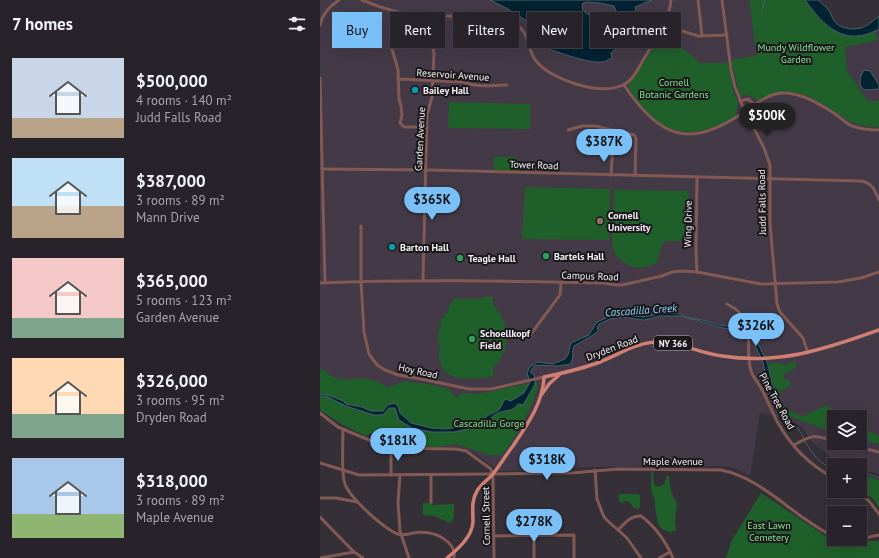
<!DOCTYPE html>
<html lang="en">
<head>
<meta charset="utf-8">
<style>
  body { margin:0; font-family:"PT Sans",sans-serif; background:#342f36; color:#f1f3f6; height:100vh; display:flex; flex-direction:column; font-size:15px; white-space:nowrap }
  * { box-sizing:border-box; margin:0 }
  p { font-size:13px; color:#a5a4a8 }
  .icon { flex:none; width:22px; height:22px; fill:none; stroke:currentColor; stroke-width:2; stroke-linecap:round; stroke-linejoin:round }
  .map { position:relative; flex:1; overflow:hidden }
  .panel { display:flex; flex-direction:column; background:#28232a; width:320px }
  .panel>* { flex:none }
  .banner { position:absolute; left:12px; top:12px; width:380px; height:36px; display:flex; gap:8px }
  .fabs { position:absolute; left:507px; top:410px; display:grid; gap:8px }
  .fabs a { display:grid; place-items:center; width:40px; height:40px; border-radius:0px; background:#28232a; box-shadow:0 4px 16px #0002,0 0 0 1px #444047; font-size:20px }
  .price { position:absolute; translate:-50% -34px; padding:0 9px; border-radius:14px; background:#79bff8; color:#111; font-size:13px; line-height:26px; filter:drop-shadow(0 1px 2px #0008) }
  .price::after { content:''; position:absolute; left:50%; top:24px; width:12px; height:9px; margin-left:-6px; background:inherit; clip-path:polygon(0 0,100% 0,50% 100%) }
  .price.active { background:#222; color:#fff }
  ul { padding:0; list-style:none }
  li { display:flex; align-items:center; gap:12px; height:100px; padding:0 12px }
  li span { display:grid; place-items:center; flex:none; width:112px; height:80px; border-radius:0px; color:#555 }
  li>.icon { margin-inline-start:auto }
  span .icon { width:48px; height:48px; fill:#fffc; stroke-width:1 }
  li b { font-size:17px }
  h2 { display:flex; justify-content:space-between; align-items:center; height:48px; padding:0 12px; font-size:17px }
  .chip { padding:0 14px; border-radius:0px; background:#28232a; box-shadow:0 4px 16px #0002,0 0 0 1px #444047; font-size:14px; line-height:36px }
  .chip.active { background:#79bff8; color:#111 }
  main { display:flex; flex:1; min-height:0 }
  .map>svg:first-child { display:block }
</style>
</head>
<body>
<main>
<section class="panel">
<h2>7 homes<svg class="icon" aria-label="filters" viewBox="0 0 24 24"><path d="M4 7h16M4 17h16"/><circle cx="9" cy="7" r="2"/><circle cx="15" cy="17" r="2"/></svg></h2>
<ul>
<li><span style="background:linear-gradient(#c9d6e8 75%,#b9a48a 0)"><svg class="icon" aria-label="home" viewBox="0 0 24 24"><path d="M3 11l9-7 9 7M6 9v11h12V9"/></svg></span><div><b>$500,000</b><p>4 rooms · 140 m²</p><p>Judd Falls Road</p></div></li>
<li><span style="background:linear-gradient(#bfe0f5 60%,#b9a48a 0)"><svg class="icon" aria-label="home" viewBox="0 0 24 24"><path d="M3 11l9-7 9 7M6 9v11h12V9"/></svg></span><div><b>$387,000</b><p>3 rooms · 89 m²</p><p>Mann Drive</p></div></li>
<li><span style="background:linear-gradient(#f6c9c9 75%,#7fa58c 0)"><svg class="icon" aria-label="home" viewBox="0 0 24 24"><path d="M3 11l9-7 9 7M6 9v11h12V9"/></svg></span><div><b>$365,000</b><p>5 rooms · 123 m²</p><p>Garden Avenue</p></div></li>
<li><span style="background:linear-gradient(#ffd9b3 70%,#7fa58c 0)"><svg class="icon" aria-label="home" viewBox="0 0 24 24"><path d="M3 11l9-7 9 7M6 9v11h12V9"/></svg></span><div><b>$326,000</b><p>3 rooms · 95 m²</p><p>Dryden Road</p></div></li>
<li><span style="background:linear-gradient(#a9c7e8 70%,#8fb573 0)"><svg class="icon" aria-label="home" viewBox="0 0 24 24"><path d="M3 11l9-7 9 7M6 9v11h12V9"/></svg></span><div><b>$318,000</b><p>3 rooms · 89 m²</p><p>Maple Avenue</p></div></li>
</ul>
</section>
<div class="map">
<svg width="559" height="558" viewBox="0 0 559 558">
  <rect width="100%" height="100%" fill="#352f38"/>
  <!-- built -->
  <path fill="#433947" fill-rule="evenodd" d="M0 0H492L516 28 538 32 559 21V474L540 469V465H525L517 463 492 442 482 427 469 420 440 413 430 476 414 468 401 466 273 467 180 471 157 455 142 448 102 446V436L88 432 83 429V436L72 431H54L46 436 21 424 0 410ZM514 417H540V443H514Z"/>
  <!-- green -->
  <g fill="#1f602a">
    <path d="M429 0H485L499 19 511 29 543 35 555 31 558 40 525 47 527 71 548 101H559V127C548 127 539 126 529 121 525 119 521 115 517 113 489 95 469 82 438 101 432 95 428 94 420 96L411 60 437 56Z"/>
    <path d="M338 38 357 43 380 63H408L414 93 418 102 416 116C381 138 347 140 320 104 316 98 310 92 308 85L322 66Z"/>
    <polygon points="129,102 210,104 210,129 128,128"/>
    <polygon points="174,157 196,157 200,171 174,170"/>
    <polygon points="205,187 290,189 289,240 202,239"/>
    <path d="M294 190 369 191 367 237 361 241H346L342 245 337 262C331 267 319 269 311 266 305 263 297 259 294 252 290 242 294 203 294 190Z"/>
    <path d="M162 297H173V304L182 317 187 330V337L185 349 181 358 173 368V377C153 378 123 385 119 358 119 353 120 347 120 342H118V331H120L121 318H124L133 299H161Z"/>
    <path d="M472 361 476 362C477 371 469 370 464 375V379L468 380 471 386 461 390C456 406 471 412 483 416L507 405 521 414 537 417H514V433L462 413 455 399 454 388 448 363C453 362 462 364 469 365Z"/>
    <path d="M3 369C22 388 32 375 53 380 58 382 63 385 68 387L81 383 83 381 113 385 129 389 136 398 142 393 158 394 216 382 218 387C210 413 198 435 181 456L177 454 172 456 137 444 116 447 102 446V436L85 431 82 428V437C69 429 59 428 46 436L21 424 0 410V370Z"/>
    <polygon points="540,417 545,429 559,436 559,444 540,440"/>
    <path d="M331 472H333L334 485 339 487 344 484 347 476H349C350 486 351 495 357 503L355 522 356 530 350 532 342 529 338 524 335 506V501L331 490Z"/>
    <polygon points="540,475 551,477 559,480 559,507 553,499 540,489"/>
    <polygon points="441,493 507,537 525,541 559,541 559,558 406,558 412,540"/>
    <polygon points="299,494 317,494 320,495 320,507 318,509 314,508 308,501 305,501 302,503 299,501"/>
    <polygon points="103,503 112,503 112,505 134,504 134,517 130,523 114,516 103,515"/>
  </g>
  <!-- water -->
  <g fill="#002231" stroke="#49606c" fill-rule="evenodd">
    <path d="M170 0H332L315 7C316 12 318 17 318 21 316 35 300 44 291 53L292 59H289C280 69 240 52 228 49L226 41 210 23 188 9ZM266 2 280 3 294 6 298 15 307 20C308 20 308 26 308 26 307 33 295 38 289 39 286 34 287 29 284 24 278 15 258 16 263 3Z"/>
    <path d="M485 0H498C501 3 505 6 507 8 511 12 512 20 517 24 521 28 527 28 532 29 544 29 550 24 559 16V29C524 48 504 26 485 0Z"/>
    <path d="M545 70 550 71 559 85V89L545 90 541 87C539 81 540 74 545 70Z"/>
    <path d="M345 313 360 314 369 318 382 320 399 325 420 328 433 334 447 362 453 387 454 398 458 406H455L451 401 443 362 430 335 419 331 399 327 377 320 370 319 361 316H340L324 320 302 317 290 319 279 324 277 328 278 331 273 335 254 346C251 352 255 358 250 364L238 366 215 365 210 372 214 375 215 382 214 386 203 405 198 404C191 416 175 405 167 425L162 428 161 425 152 428 134 432H112L101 430 92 428 79 420 75 408H69L64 414 60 415H54L26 406 8 397 0 396V394L11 396 23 401 26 404 42 407 51 411H63L68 405 74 403 78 406 80 413 91 423 111 428 126 429 153 425 162 422 167 416 179 410 185 399 191 401 204 393 210 382 207 373 210 367 217 362 233 364 245 359 248 355 251 343 269 335 277 322 286 318 299 315 324 317Z"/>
  </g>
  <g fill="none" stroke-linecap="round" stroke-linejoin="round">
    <!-- stream -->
    <g stroke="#49606c" stroke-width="1">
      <polyline points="442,10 445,0"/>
      <polyline points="457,406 464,418 477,427 484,438"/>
      <path d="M485 441C491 452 500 466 514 468"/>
      <polyline points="540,473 551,475 559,478"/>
    </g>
    <!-- minor -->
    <g stroke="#825a53" stroke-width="3">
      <path d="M42 0C59 7 77 13 95 15 114 16 133 16 152 17 163 17 175 17 185 20 213 28 204 45 216 61 231 80 280 96 303 85 312 81 317 71 322 62 333 43 349 23 351 0"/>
      <polyline points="378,0 382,36"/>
      <polyline points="402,0 411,70 415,87 423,107 444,148 450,165 450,223 457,304 460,312 483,338 488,353"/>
      <polyline points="76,24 71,35 72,49 78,70 79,99 81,106 82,115 80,123 84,127 107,127"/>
      <path d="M0 25C2 14 10 6 19 0"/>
      <polyline points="344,25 378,36 407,35"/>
      <polyline points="72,42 90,42 95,38 99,37 107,40 112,45 114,53 112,97 107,115 103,280"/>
      <polyline points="0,78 5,283"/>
      <path d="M78 79 143 82C157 88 172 85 187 85"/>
      <path d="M304 85C338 136 368 150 421 114"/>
      <polyline points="420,101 428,99 435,105"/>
      <path d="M428 109C436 104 443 98 452 95 472 88 495 101 512 112 519 116 524 122 532 126 540 129 550 130 559 130"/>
      <polyline points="248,130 262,126 275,126 314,135 316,138 315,175"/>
      <path d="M2 169 110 170 541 181C553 183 555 191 559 200"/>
      <polyline points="291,175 294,130"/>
      <polyline points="377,177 376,253 377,272"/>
      <polyline points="41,226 41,281 44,332 49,354 57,365 65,370 78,375 106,380 149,389 171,389 224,377"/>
      <path d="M0 283C95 279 189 281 284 283L296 285H302L342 276 352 272 362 271 377 272 441 284 518 282 541 278 559 272"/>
      <path d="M407 304C440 320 423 344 431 371 433 378 439 383 442 390 448 401 452 412 458 423 471 446 491 466 514 478"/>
      <polyline points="208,338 240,295 241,283"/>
      <polyline points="0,413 18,427 68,448 136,449 146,451 171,469 173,478 174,558"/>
      <path d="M23 429C23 441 21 474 25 484 30 498 64 529 78 534 83 536 88 534 93 533 106 531 118 533 128 542 133 547 135 551 134 558"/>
      <polyline points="521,443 559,452"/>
      <path d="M474 445C493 434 494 435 514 441"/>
      <polyline points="71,449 71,475"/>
      <path d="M0 463 39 475 173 474 252 473 298 469 401 470C432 476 457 499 482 517 493 524 502 532 514 536"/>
      <polyline points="275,470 277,499 284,517 289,522 307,538 321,558"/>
      <polyline points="80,475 78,503 80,531 89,558"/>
      <polyline points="111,475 111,502"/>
      <polyline points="537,491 549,501 559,514"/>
      <polyline points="0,498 16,498 37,502"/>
      <polyline points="0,517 34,552 43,558"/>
      <path d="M298 530C305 523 311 515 321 516 336 527 346 542 353 558"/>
      <polyline points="174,536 254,535 254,558"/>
      <polyline points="214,536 214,558"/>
      <polyline points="535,539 537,539"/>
      <polyline points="540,539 559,535"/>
      <polyline points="0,558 34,552"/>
      <polyline points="339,558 350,552"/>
    </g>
    <!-- major -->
    <g stroke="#d07f72" stroke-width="3.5">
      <polyline points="222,394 229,384 239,375"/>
      <path d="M127 558C138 549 152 537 153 522 153 511 151 501 157 491 161 484 168 480 173 474 180 465 186 455 193 446 207 425 223 403 224 377 243 373 262 369 280 362 298 355 314 344 334 342 358 341 379 353 402 356 459 365 506 349 559 330"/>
    </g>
  </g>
  <!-- markers -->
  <g fill="#0f9aa8" stroke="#1b181c" stroke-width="1.5">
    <circle cx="95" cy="90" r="4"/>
    <circle cx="72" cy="247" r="4"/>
  </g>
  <circle fill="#8d6e63" stroke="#1b181c" stroke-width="1.5" cx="280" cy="221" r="4"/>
  <g fill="#2e9e5b" stroke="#1b181c" stroke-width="1.5">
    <circle cx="226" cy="256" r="4"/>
    <circle cx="140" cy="258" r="4"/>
    <circle cx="152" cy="339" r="4"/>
  </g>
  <g text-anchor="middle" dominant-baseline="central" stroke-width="4" stroke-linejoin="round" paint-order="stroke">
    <!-- shield labels -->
    <rect fill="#1b181c" stroke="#b3afb5" stroke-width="1" x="334" y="336" width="38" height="14" rx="3"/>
    <g font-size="9" font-weight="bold" fill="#f4f0f6">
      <text x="353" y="343">NY 366</text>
    </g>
    <!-- park labels -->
    <g font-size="10" fill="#84e68f" stroke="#1b181c">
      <text x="476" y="47">Mundy Wildflower<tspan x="476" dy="12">Garden</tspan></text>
      <text x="354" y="82">Cornell<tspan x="354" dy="12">Botanic Gardens</tspan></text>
      <text x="169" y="423">Cascadilla Gorge</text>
      <text x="449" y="525">East Lawn<tspan x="449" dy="12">Cemetery</tspan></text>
    </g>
    <!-- street labels -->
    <g font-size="10" fill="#f4f0f6" stroke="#1b181c">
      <text transform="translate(133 75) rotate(4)">Reservoir Avenue</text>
      <text transform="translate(100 139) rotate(-87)">Garden Avenue</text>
      <text transform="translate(214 165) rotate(2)">Tower Road</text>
      <text transform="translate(442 202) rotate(-91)">Judd Falls Road</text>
      <text transform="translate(368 224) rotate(-89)">Wing Drive</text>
      <text transform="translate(270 276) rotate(2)">Campus Road</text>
      <text transform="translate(292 348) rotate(-21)">Dryden Road</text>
      <text transform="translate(98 371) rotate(12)">Hoy Road</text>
      <text transform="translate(457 401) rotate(61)">Pine Tree Road</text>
      <text x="353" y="461">Maple Avenue</text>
      <text transform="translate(166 516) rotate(-91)">Cornell Street</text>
    </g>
    <!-- poi labels -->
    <g font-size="10" font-weight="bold" fill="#f4f0f6" stroke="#1b181c" text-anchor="start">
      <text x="103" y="90">Bailey Hall</text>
      <text x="288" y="215">Cornell<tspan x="288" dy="12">University</tspan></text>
      <text x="80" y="247">Barton Hall</text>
      <text x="234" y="256">Bartels Hall</text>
      <text x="148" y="258">Teagle Hall</text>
      <text x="160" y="333">Schoellkopf<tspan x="160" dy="12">Field</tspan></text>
    </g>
    <!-- water labels -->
    <g font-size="11" font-style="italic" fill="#8cd9fd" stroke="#1b181c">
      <text transform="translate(321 310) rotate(-4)">Cascadilla Creek</text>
    </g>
  </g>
</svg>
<div class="fabs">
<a><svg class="icon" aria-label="layers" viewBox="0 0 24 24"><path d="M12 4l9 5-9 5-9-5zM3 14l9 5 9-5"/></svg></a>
<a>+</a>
<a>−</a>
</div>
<b class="price active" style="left:447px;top:137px">$500K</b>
<b class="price" style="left:284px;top:163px">$387K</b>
<b class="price" style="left:112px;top:221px">$365K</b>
<b class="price" style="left:436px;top:347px">$326K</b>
<b class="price" style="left:78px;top:462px">$181K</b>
<b class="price" style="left:227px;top:481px">$318K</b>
<b class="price" style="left:214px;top:543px">$278K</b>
<div class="banner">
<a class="chip active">Buy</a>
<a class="chip">Rent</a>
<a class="chip">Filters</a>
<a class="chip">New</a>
<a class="chip">Apartment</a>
</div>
</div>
</main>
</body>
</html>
